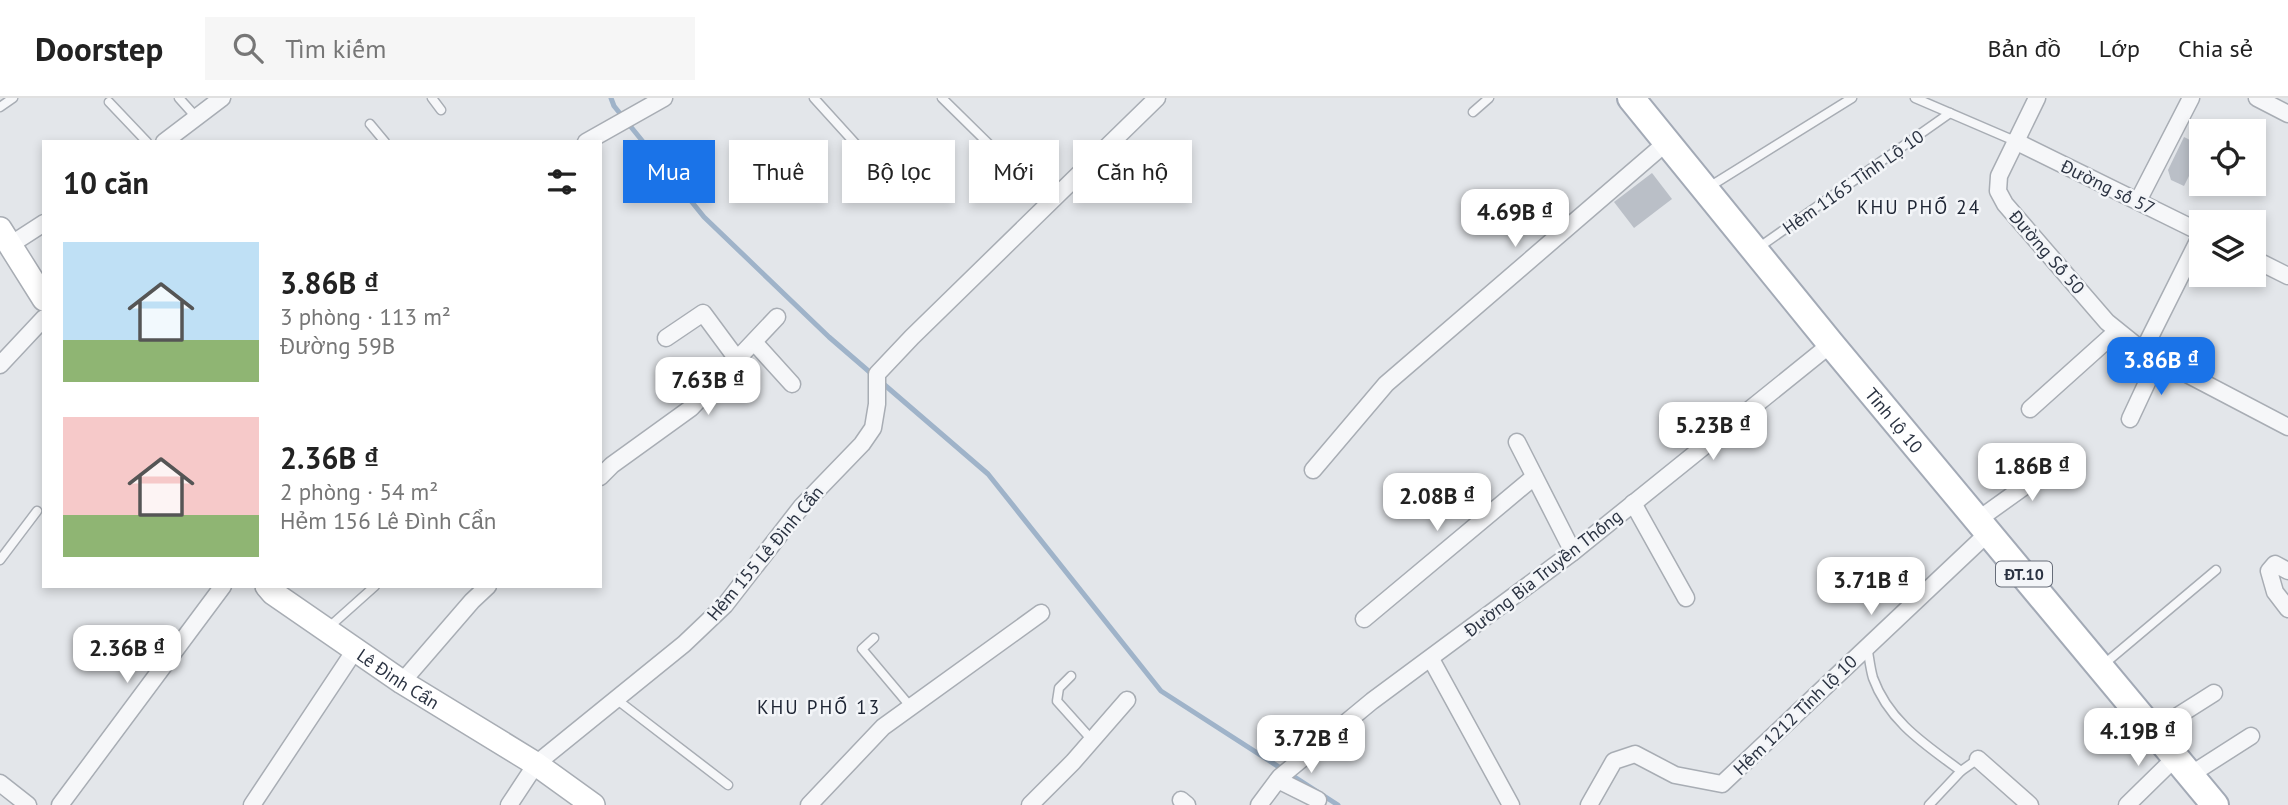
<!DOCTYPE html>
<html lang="vi">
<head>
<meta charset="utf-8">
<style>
  body { margin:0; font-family:"PT Sans",sans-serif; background:#f6f6f6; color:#222; height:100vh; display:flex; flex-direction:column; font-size:26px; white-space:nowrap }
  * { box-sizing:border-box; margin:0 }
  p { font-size:23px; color:#767676 }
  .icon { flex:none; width:38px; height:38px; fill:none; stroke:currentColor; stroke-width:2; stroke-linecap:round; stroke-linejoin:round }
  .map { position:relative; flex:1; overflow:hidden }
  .sheet { position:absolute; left:42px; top:42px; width:560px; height:448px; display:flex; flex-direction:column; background:#fff; border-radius:0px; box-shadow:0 4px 10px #0003 }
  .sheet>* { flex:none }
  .banner { position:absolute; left:623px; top:42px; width:665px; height:63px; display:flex; gap:14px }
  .fabs { position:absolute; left:2189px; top:21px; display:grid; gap:14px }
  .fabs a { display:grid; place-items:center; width:77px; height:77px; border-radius:0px; background:#fff; box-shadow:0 4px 10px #0003; font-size:35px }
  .price { position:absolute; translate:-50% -60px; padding:0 16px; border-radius:14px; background:#fff; color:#222; font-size:23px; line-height:46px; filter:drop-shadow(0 2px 4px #0008) }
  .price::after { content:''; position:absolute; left:50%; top:42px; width:21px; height:16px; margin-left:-10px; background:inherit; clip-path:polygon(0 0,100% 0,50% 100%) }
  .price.selected { background:#1a73e8; color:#fff }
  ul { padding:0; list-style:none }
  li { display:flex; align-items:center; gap:21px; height:175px; padding:0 21px }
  li span { display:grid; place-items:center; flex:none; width:196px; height:140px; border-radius:0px; color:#555 }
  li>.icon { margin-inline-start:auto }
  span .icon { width:84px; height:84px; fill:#fffc; stroke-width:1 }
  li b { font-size:30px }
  h2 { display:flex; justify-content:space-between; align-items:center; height:84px; padding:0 21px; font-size:30px }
  .pill { padding:0 24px; border-radius:0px; background:#fff; box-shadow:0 4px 10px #0003; font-size:24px; line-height:63px }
  .pill.selected { background:#1a73e8; color:#fff }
  header { display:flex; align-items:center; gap:42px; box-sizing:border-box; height:98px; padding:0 35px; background:#fff; border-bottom:2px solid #e0e0e0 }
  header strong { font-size:33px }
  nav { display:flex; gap:38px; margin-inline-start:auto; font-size:24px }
  .search { width:490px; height:63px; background:#f6f6f6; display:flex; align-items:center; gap:18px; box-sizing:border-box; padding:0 24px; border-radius:0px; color:#767676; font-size:26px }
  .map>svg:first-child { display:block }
</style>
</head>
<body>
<header>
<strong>Doorstep</strong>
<div class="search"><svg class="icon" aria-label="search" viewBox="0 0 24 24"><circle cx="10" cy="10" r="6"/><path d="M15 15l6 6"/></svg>Tìm kiếm</div>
<nav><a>Bản đồ</a><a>Lớp</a><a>Chia sẻ</a></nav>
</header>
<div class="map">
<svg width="2288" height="707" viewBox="0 0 2288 707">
  <rect width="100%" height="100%" fill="#e3e6ea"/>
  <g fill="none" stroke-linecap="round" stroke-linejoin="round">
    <!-- stream -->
    <polyline stroke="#9fb3c9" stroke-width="5" points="611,0 614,8 704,119 829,239 988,376 1161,593 1338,707"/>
  </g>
  <!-- building -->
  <g fill="#babfc7">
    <polygon points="2184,39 2202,48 2202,52 2184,88 2171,82 2168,72"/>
    <polygon points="1652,75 1672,101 1634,130 1614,104"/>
  </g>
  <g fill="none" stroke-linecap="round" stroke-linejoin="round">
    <!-- lane casing -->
    <g stroke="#a8adb4" stroke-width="11">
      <g id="lane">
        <polyline points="179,0 196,19"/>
        <polyline points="432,0 441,12"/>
        <polyline points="814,0 863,54"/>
        <polyline points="942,0 1050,106"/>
        <polyline points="1915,0 2015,43"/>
        <polyline points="109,4 147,44"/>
        <polyline points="0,9 13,0"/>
        <polyline points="1473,14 1489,0"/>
        <polyline points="370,26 385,44"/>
        <polyline points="1709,89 1852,0"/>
        <polyline points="1758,150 1950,15"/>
        <polyline points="0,462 37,413"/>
        <polyline points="328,530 375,488"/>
        <polyline points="874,540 862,551 910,608"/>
        <path d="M1867 548C1869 558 1870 570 1873 580 1889 624 1926 647 1961 673L1978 661"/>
        <polyline points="2103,567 2216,472"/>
        <polyline points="1071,578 1059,590 1057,603 1092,642"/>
        <polyline points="616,601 728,687"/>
        <polyline points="1929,707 1961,673"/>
      </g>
    </g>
    <!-- street casing -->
    <g stroke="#a8adb4" stroke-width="19">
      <g id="street">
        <polyline points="2037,0 1999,78 1998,93 2005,106 2107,224 2143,253 2288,329"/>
        <polyline points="2257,0 2288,16"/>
        <polyline points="2015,43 2202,135"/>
        <polyline points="164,44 222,0"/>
        <polyline points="586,44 664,0"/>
        <polyline points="2138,103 2191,0"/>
        <polyline points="10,147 44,125"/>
        <polyline points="2254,161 2288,178"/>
        <polyline points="666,240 703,215 737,261"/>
        <polyline points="754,244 792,286"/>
        <polyline points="2143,253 2202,135"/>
        <polyline points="0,267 44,220"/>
        <polyline points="2030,311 2117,233"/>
        <polyline points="2130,321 2158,261"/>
        <polyline points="1517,344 1573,454"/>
        <polyline points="1313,372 1386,286 1667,44"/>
        <polyline points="600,379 612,367 691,310 777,219"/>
        <polyline points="1633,405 1686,500"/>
        <polyline points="1979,421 2064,360"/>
        <polyline points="2288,473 2275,466 2269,473 2275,494 2288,511"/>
        <polyline points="1364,521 1534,379"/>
        <polyline points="1431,561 1511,707"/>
        <polyline points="402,584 472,503 488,488"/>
        <polyline points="2154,633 2214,595"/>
        <polyline points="1978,661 2030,707"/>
        <polyline points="2190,677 2251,638"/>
        <polyline points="1278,682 1318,702"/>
        <polyline points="0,685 28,707"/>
        <polyline points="1181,702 1187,707"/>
        <polyline points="60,707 223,488"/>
        <polyline points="252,707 355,552"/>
        <polyline points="509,707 536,666 684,546 725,507 802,408 862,346 873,330 877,306 877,276 912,239 1157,0"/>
        <polyline points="809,707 883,629 1041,515"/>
        <polyline points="1030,707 1073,664 1127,602"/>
        <polyline points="1259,707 1280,679 1372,603 1573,454 1831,246"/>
        <polyline points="1589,707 1614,663 1635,656 1675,677 1722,686 1989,434"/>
        <polyline points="2127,707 2176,659"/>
      </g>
    </g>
    <!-- secondary casing -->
    <g stroke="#a8adb4" stroke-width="26">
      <g id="secondary">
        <polyline points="0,131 44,201"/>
        <path id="s1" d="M267 488 273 495 402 584 536 666 593 707"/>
      </g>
    </g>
    <!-- primary casing -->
    <g stroke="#a3aab6" stroke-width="30">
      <g id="primary">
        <path id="s2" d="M1631 0 1831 246 2215 707"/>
      </g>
    </g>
    <!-- lane -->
    <use href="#lane" stroke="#f6f7f9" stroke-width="8"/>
    <!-- street -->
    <use href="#street" stroke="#f6f7f9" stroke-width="16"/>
    <!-- secondary -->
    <use href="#secondary" stroke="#fff" stroke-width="23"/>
    <!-- primary -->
    <use href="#primary" stroke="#fff" stroke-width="26"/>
  </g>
  <g text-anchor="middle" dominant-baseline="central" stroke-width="5" stroke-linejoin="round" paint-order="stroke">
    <!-- shield labels -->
    <rect fill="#f3f5f8" stroke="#676d79" stroke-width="2" x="1996" y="463.5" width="56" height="25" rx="5"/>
    <g font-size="16" font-weight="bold" fill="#2b3342">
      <text x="2024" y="476">ĐT.10</text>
    </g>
    <!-- street labels -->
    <g font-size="18" fill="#2b3342" stroke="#f3f5f8">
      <text transform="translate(1853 84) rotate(-35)">Hẻm 1165 Tỉnh Lộ 10</text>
      <text transform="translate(2108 89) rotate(26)">Đường số 57</text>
      <text transform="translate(2047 154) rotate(49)">Đường Số 50</text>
      <text stroke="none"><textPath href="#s2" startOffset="416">Tỉnh lộ 10</textPath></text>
      <text transform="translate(765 455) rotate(-50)">Hẻm 155 Lê Đình Cẩn</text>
      <text transform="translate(1543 475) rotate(-38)">Đường Bia Truyền Thống</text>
      <text stroke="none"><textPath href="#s1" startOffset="161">Lê Đình Cẩn</textPath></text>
      <text transform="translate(1795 617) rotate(-44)">Hẻm 1212 Tỉnh lộ 10</text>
    </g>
    <!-- neighbourhood labels -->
    <g font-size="19" letter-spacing="2" fill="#1d2433" stroke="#f3f5f8">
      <text x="1919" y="109">KHU PHỐ 24</text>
      <text x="819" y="609">KHU PHỐ 13</text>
    </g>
  </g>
</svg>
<div class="fabs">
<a><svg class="icon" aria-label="locate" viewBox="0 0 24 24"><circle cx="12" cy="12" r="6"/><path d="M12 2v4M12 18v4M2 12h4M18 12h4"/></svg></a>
<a><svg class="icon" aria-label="layers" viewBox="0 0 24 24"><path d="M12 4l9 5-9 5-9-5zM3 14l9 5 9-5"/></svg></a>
</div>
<b class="price" style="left:1515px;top:151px">4.69B ₫</b>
<b class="price selected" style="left:2161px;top:299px">3.86B ₫</b>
<b class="price" style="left:708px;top:319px">7.63B ₫</b>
<b class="price" style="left:1713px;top:364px">5.23B ₫</b>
<b class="price" style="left:2032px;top:405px">1.86B ₫</b>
<b class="price" style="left:1437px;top:435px">2.08B ₫</b>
<b class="price" style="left:1871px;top:519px">3.71B ₫</b>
<b class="price" style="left:127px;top:587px">2.36B ₫</b>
<b class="price" style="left:2138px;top:670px">4.19B ₫</b>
<b class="price" style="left:1311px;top:677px">3.72B ₫</b>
<div class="banner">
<a class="pill selected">Mua</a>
<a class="pill">Thuê</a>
<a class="pill">Bộ lọc</a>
<a class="pill">Mới</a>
<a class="pill">Căn hộ</a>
</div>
<section class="sheet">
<h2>10 căn<svg class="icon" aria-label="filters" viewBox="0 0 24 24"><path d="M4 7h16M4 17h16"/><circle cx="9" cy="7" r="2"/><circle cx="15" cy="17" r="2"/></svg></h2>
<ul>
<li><span style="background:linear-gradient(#bfe0f5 70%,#8fb573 0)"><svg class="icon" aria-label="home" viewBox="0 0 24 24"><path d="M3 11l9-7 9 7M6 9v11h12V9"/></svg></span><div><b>3.86B ₫</b><p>3 phòng · 113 m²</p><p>Đường 59B</p></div></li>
<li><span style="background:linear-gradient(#f6c9c9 70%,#8fb573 0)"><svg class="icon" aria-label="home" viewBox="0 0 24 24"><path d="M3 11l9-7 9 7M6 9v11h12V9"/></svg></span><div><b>2.36B ₫</b><p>2 phòng · 54 m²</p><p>Hẻm 156 Lê Đình Cẩn</p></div></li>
</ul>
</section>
</div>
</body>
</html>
